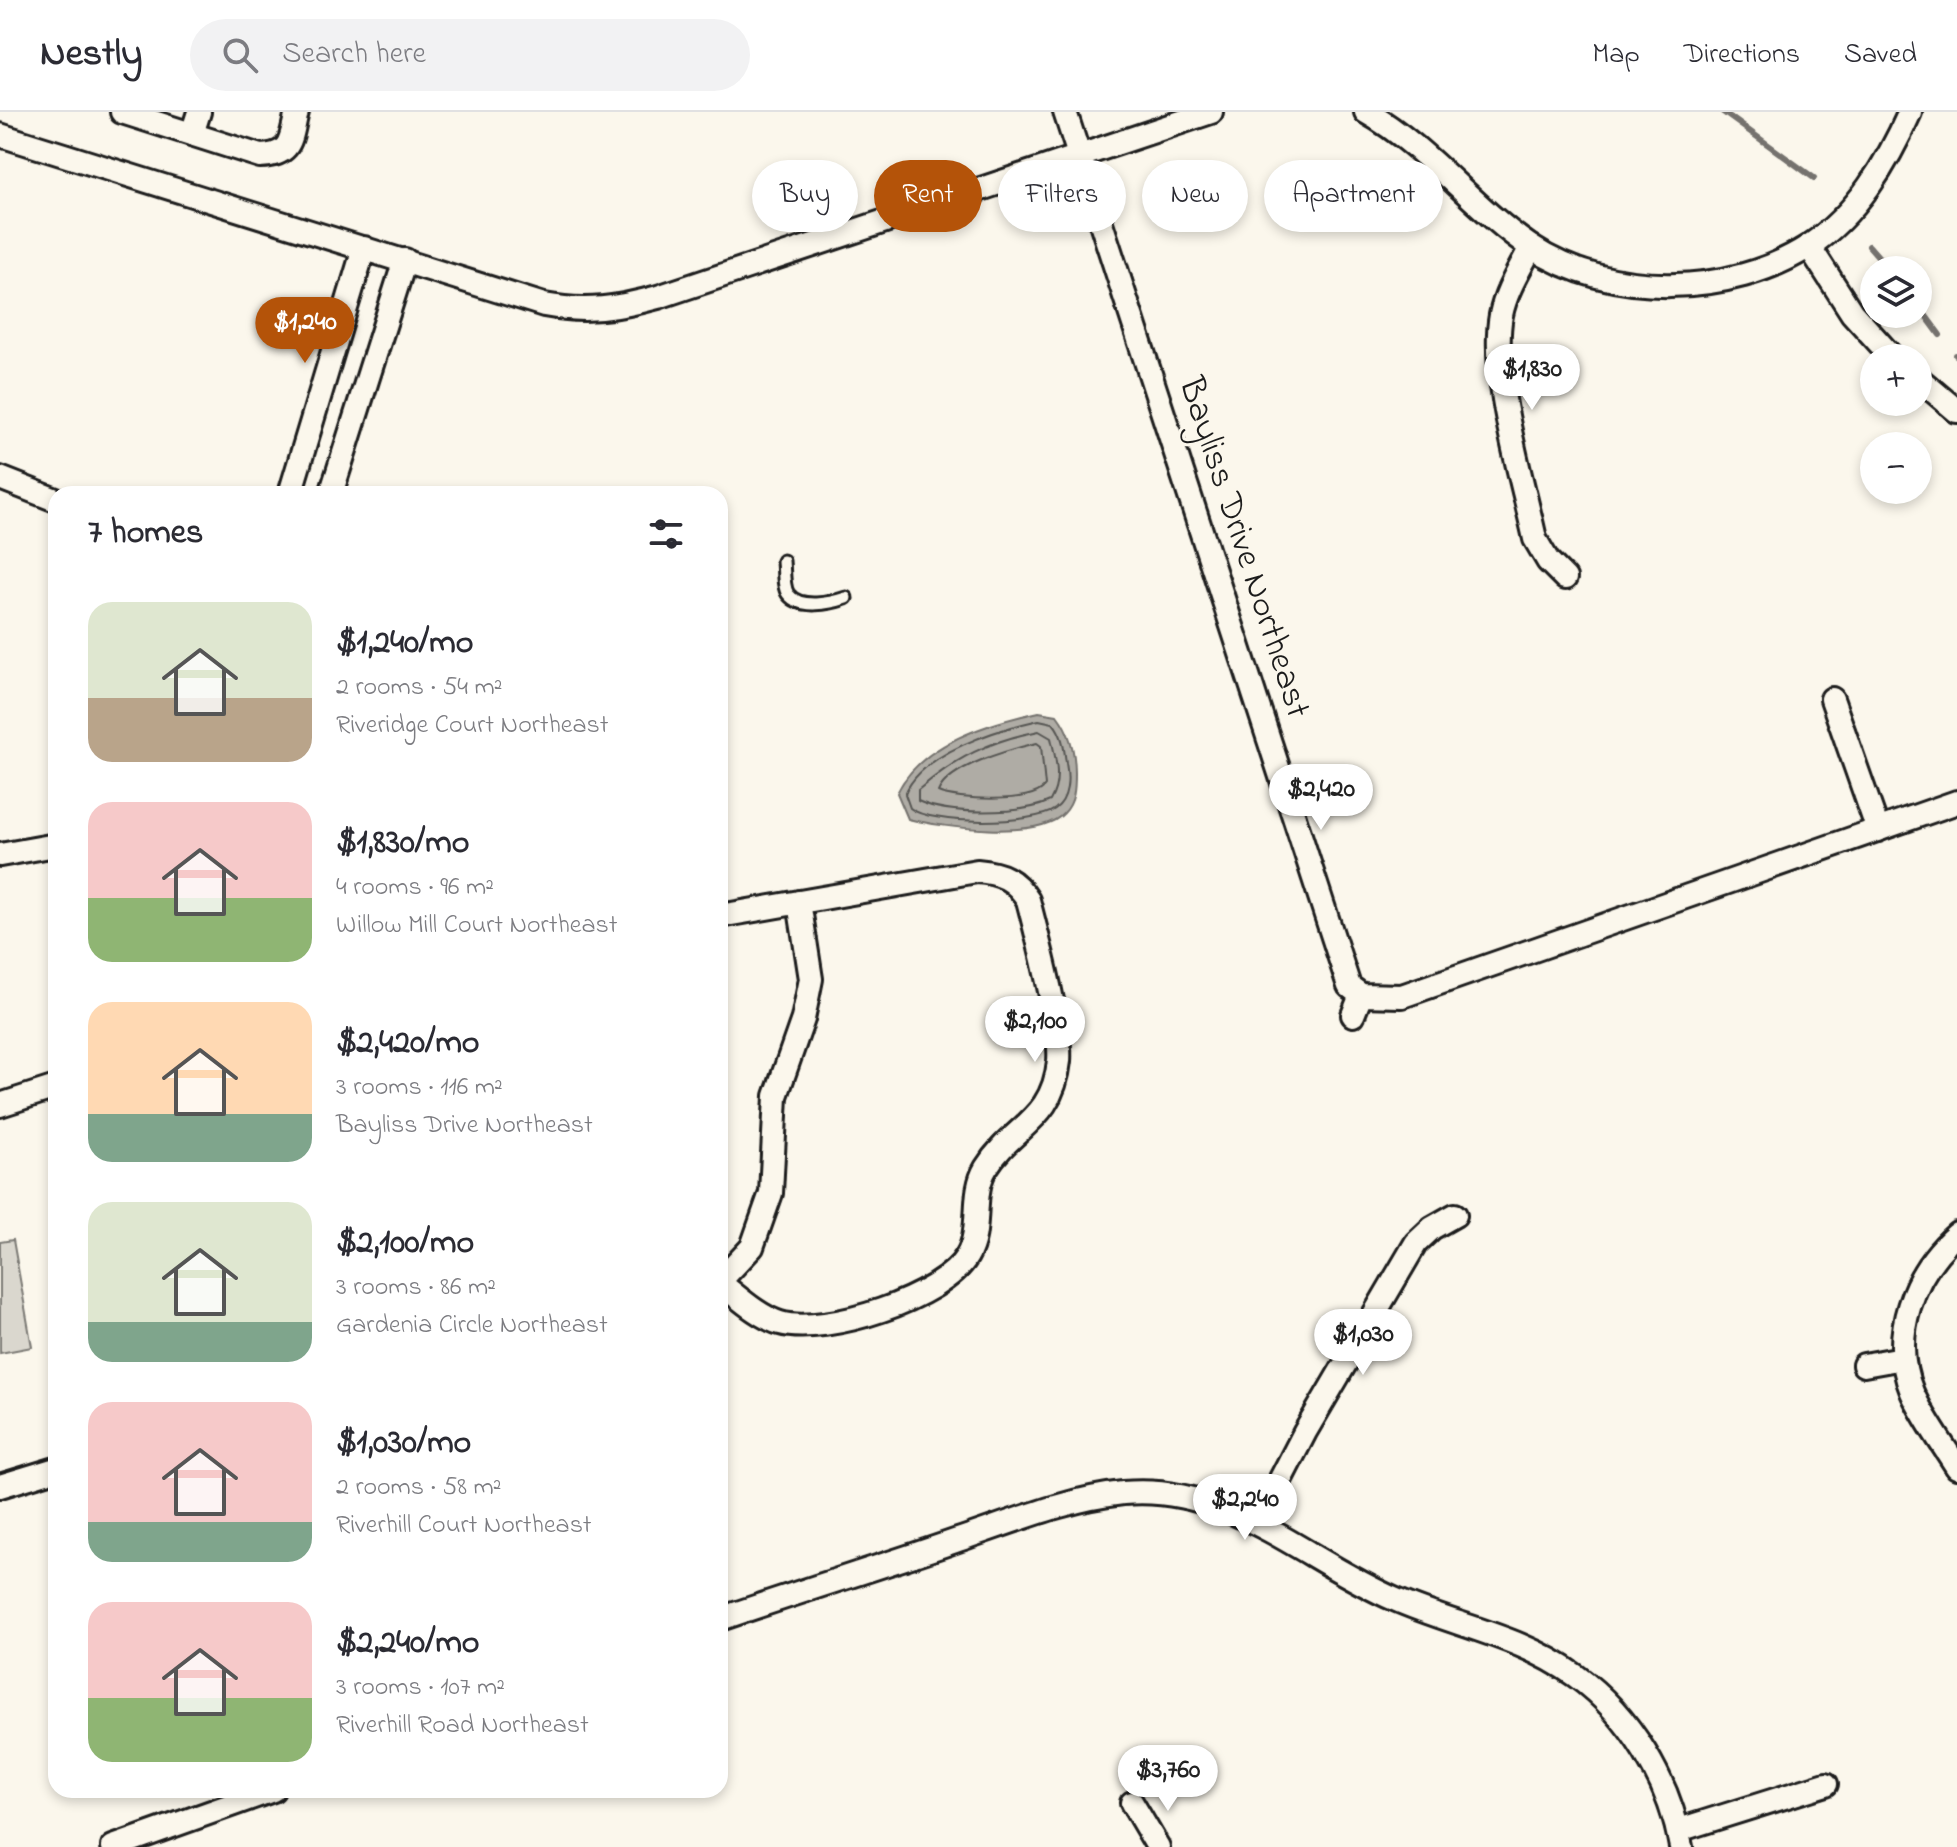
<!DOCTYPE html>
<html lang="en">
<head>
<meta charset="utf-8">
<style>
  body { margin:0; font-family:"Indie Flower",sans-serif; background:#f2f2f3; color:#2b2b33; height:100vh; display:flex; flex-direction:column; font-size:30px; white-space:nowrap }
  * { box-sizing:border-box; margin:0 }
  p { font-size:26px; color:#7c7c81 }
  .icon { flex:none; width:44px; height:44px; fill:none; stroke:currentColor; stroke-width:2; stroke-linecap:round; stroke-linejoin:round }
  .map { position:relative; flex:1; overflow:hidden }
  .drawer { position:absolute; left:48px; top:374px; width:680px; height:1312px; display:flex; flex-direction:column; background:#fff; border-radius:24px; box-shadow:0 4px 12px #0003 }
  .drawer>* { flex:none }
  .guide { position:absolute; left:752px; top:48px; width:760px; height:72px; display:flex; gap:16px }
  .fabs { position:absolute; left:1860px; top:144px; display:grid; gap:16px }
  .fabs a { display:grid; place-items:center; width:72px; height:72px; border-radius:50%; background:#fff; box-shadow:0 4px 12px #0003; font-size:40px }
  .price { position:absolute; translate:-50% -68px; padding:0 18px; border-radius:28px; background:#fff; color:#222; font-size:26px; line-height:52px; filter:drop-shadow(0 2px 4px #0008) }
  .price::after { content:''; position:absolute; left:50%; top:48px; width:24px; height:18px; margin-left:-12px; background:inherit; clip-path:polygon(0 0,100% 0,50% 100%) }
  .price.selected { background:#b45309; color:#fff }
  ul { padding:0; list-style:none }
  li { display:flex; align-items:center; gap:24px; height:200px; padding:0 40px }
  li span { display:grid; place-items:center; flex:none; width:224px; height:160px; border-radius:24px; color:#555 }
  li>.icon { margin-inline-start:auto }
  span .icon { width:96px; height:96px; fill:#fffc; stroke-width:1 }
  li b { font-size:34px }
  h2 { display:flex; justify-content:space-between; align-items:center; height:96px; padding:0 40px; font-size:34px }
  .pill { padding:0 28px; border-radius:36px; background:#fff; box-shadow:0 4px 12px #0003; font-size:28px; line-height:72px }
  .pill.selected { background:#b45309; color:#fff }
  header { display:flex; align-items:center; gap:48px; box-sizing:border-box; height:112px; padding:0 40px; background:#fff; border-bottom:2px solid #e1e1e2 }
  header strong { font-size:38px }
  nav { display:flex; gap:44px; margin-inline-start:auto; font-size:28px }
  .search { width:560px; height:72px; background:#f2f2f3; display:flex; align-items:center; gap:20px; box-sizing:border-box; padding:0 28px; border-radius:44px; color:#7c7c81; font-size:30px }
  .map>svg:first-child { display:block }
</style>
</head>
<body>
<header>
<strong>Nestly</strong>
<div class="search"><svg class="icon" aria-label="search" viewBox="0 0 24 24"><circle cx="10" cy="10" r="6"/><path d="M15 15l6 6"/></svg>Search here</div>
<nav><a>Map</a><a>Directions</a><a>Saved</a></nav>
</header>
<div class="map">
<svg width="1957" height="1735" viewBox="0 0 1957 1735">
  <rect width="100%" height="100%" fill="#fbf7ec"/>
  <filter id="ink" filterUnits="userSpaceOnUse"><feTurbulence type="fractalNoise" baseFrequency=".0125" numOctaves="2"/><feDisplacementMap in="SourceGraphic" scale="16" xChannelSelector="R" yChannelSelector="G"/><feConvolveMatrix kernelMatrix="1 2 1 2 8 2 1 2 1" color-interpolation-filters="sRGB"/></filter>
  <g filter="url(#ink)">
    <!-- green -->
    <polygon fill="#dad7ce" stroke="#7b7a75" stroke-width="2" points="13,1128 32,1235 0,1241 0,1130"/>
    <!-- water -->
    <path fill="#afaca5" stroke="#74726e" stroke-width="2" d="M1039 600 1057 603C1070 620 1075 639 1075 661 1075 675 1075 690 1064 701 1039 729 941 715 908 707L897 681C921 631 989 611 1039 600Z"/>
    <g fill="none" stroke-linecap="round" stroke-linejoin="round">
      <!-- shore -->
      <g stroke="#575653" stroke-width="2">
        <path d="M1039 608 1053 611C1063 623 1064 636 1066 651 1069 666 1069 687 1055 697 1034 713 930 713 910 696L905 682C922 640 999 617 1039 608Z"/>
        <path d="M1039 619 1051 626C1056 647 1062 669 1050 689 1022 703 947 703 918 689V678C957 645 989 629 1039 619Z"/>
        <path d="M1037 631 1041 634 1045 674C1033 692 956 688 938 680 948 654 1011 637 1037 631Z"/>
      </g>
      <!-- stream -->
      <g stroke="#74726e" stroke-width="6">
        <polyline points="1723,0 1814,66"/>
        <polyline points="1869,134 1890,158"/>
        <polyline points="1918,193 1940,223"/>
        <polyline points="1956,243 1957,243"/>
      </g>
      <!-- lane casing -->
      <g stroke="#1c1c1c" stroke-width="17">
        <path id="lane" d="M783 449C784 458 783 475 788 482 800 498 831 491 846 486"/>
      </g>
      <!-- street casing -->
      <g stroke="#1c1c1c" stroke-width="28">
        <g id="street">
          <path d="M122 0 260 44C293 43 290 27 297 0"/>
          <polyline points="1065,0 1349,874 1361,883 1402,884 1957,690"/>
          <path d="M1366 0C1428 35 1472 95 1531 135 1609 187 1731 185 1809 134 1857 102 1887 52 1910 0"/>
          <polyline points="192,22 199,0"/>
          <path d="M0 23 544 193C586 201 618 196 658 185L1211 0"/>
          <polyline points="1809,134 1852,201 1893,246"/>
          <path d="M1531 135C1520 157 1506 178 1501 203 1490 263 1522 365 1535 427L1548 449 1565 466"/>
          <polyline points="1918,266 1957,299"/>
          <polyline points="0,366 56,388"/>
          <polyline points="290,382 364,136"/>
          <polyline points="331,382 405,148"/>
          <polyline points="1832,587 1878,718"/>
          <polyline points="0,743 56,733"/>
          <path d="M720 804 977 759C1001 761 1015 767 1028 788 1037 823 1062 916 1059 949 1053 1009 1012 1014 986 1056 970 1082 983 1117 967 1144 943 1186 825 1224 780 1211 759 1205 737 1184 720 1171"/>
          <polyline points="1353,903 1361,883"/>
          <polyline points="0,993 56,975"/>
          <path d="M1957 1122C1913 1160 1889 1223 1912 1280 1923 1306 1942 1331 1957 1355"/>
          <polyline points="720,1169 752,1135 771,1081 776,984 803,907 811,867 799,790"/>
          <polyline points="1864,1253 1903,1246"/>
          <polyline points="0,1374 56,1357"/>
          <polyline points="1258,1411 1305,1320 1416,1131 1432,1116 1455,1103"/>
          <path d="M720 1507C798 1480 877 1456 955 1429 1010 1411 1065 1387 1123 1381 1228 1371 1304 1448 1394 1487 1455 1514 1521 1524 1576 1564 1630 1603 1670 1670 1681 1735"/>
          <polyline points="1132,1691 1158,1735"/>
          <polyline points="1679,1718 1826,1672"/>
          <polyline points="113,1735 273,1678"/>
        </g>
      </g>
      <!-- lane -->
      <use href="#lane" stroke="#fbf7ec" stroke-width="11"/>
      <!-- street -->
      <use href="#street" stroke="#fbf7ec" stroke-width="22"/>
    </g>
  </g>
  <g text-anchor="middle" dominant-baseline="central" stroke-width="6" stroke-linejoin="round" paint-order="stroke">
    <!-- street labels -->
    <g font-size="36" fill="#1c1c1c" stroke="#fbf7ec">
      <text transform="translate(1243 436) rotate(72)">Bayliss Drive Northeast</text>
    </g>
  </g>
</svg>
<div class="fabs">
<a><svg class="icon" aria-label="layers" viewBox="0 0 24 24"><path d="M12 4l9 5-9 5-9-5zM3 14l9 5 9-5"/></svg></a>
<a>+</a>
<a>−</a>
</div>
<b class="price selected" style="left:305px;top:253px">$1,240</b>
<b class="price" style="left:1532px;top:300px">$1,830</b>
<b class="price" style="left:1321px;top:720px">$2,420</b>
<b class="price" style="left:1035px;top:952px">$2,100</b>
<b class="price" style="left:1363px;top:1265px">$1,030</b>
<b class="price" style="left:1245px;top:1430px">$2,240</b>
<b class="price" style="left:1168px;top:1701px">$3,760</b>
<div class="guide">
<a class="pill">Buy</a>
<a class="pill selected">Rent</a>
<a class="pill">Filters</a>
<a class="pill">New</a>
<a class="pill">Apartment</a>
</div>
<section class="drawer">
<h2>7 homes<svg class="icon" aria-label="filters" viewBox="0 0 24 24"><path d="M4 7h16M4 17h16"/><circle cx="9" cy="7" r="2"/><circle cx="15" cy="17" r="2"/></svg></h2>
<ul>
<li><span style="background:linear-gradient(#dfe7d0 60%,#b9a48a 0)"><svg class="icon" aria-label="home" viewBox="0 0 24 24"><path d="M3 11l9-7 9 7M6 9v11h12V9"/></svg></span><div><b>$1,240/mo</b><p>2 rooms · 54 m²</p><p>Riveridge Court Northeast</p></div></li>
<li><span style="background:linear-gradient(#f6c9c9 60%,#8fb573 0)"><svg class="icon" aria-label="home" viewBox="0 0 24 24"><path d="M3 11l9-7 9 7M6 9v11h12V9"/></svg></span><div><b>$1,830/mo</b><p>4 rooms · 96 m²</p><p>Willow Mill Court Northeast</p></div></li>
<li><span style="background:linear-gradient(#ffd9b3 70%,#7fa58c 0)"><svg class="icon" aria-label="home" viewBox="0 0 24 24"><path d="M3 11l9-7 9 7M6 9v11h12V9"/></svg></span><div><b>$2,420/mo</b><p>3 rooms · 116 m²</p><p>Bayliss Drive Northeast</p></div></li>
<li><span style="background:linear-gradient(#dfe7d0 75%,#7fa58c 0)"><svg class="icon" aria-label="home" viewBox="0 0 24 24"><path d="M3 11l9-7 9 7M6 9v11h12V9"/></svg></span><div><b>$2,100/mo</b><p>3 rooms · 86 m²</p><p>Gardenia Circle Northeast</p></div></li>
<li><span style="background:linear-gradient(#f6c9c9 75%,#7fa58c 0)"><svg class="icon" aria-label="home" viewBox="0 0 24 24"><path d="M3 11l9-7 9 7M6 9v11h12V9"/></svg></span><div><b>$1,030/mo</b><p>2 rooms · 58 m²</p><p>Riverhill Court Northeast</p></div></li>
<li><span style="background:linear-gradient(#f6c9c9 60%,#8fb573 0)"><svg class="icon" aria-label="home" viewBox="0 0 24 24"><path d="M3 11l9-7 9 7M6 9v11h12V9"/></svg></span><div><b>$2,240/mo</b><p>3 rooms · 107 m²</p><p>Riverhill Road Northeast</p></div></li>
</ul>
</section>
</div>
</body>
</html>
